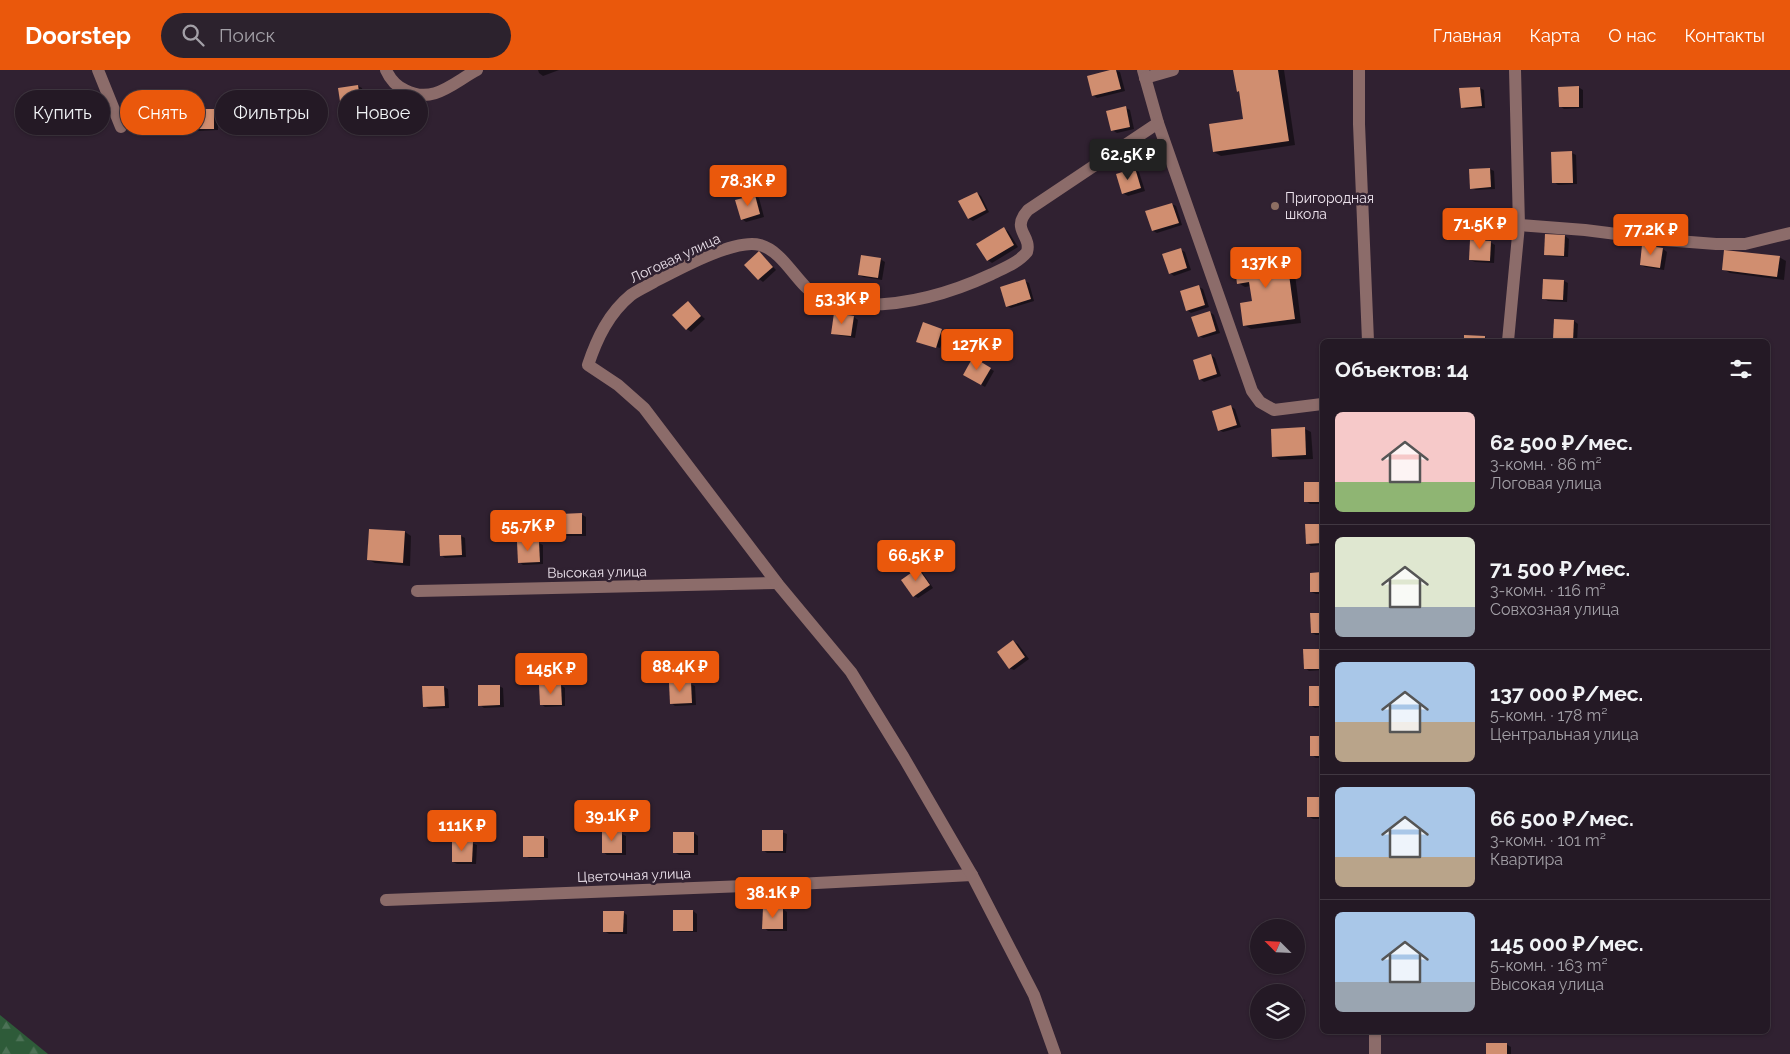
<!DOCTYPE html>
<html lang="ru">
<head>
<meta charset="utf-8">
<style>
  body { margin:0; font-family:Raleway,sans-serif; background:#2c222d; color:#f1f3f6; height:100vh; display:flex; flex-direction:column; font-size:19px; white-space:nowrap }
  * { box-sizing:border-box; margin:0 }
  p { font-size:16px; color:#a3a0a7 }
  .icon { flex:none; width:28px; height:28px; fill:none; stroke:currentColor; stroke-width:2; stroke-linecap:round; stroke-linejoin:round }
  .map { position:relative; flex:1; overflow:hidden }
  .sheet { position:absolute; left:1320px; top:269px; width:450px; height:695px; display:flex; flex-direction:column; background:#241925; border-radius:8px; box-shadow:0 1px 4px #0004,0 0 0 1px #413842 }
  .sheet>* { flex:none }
  .banner { position:absolute; left:15px; top:20px; width:475px; height:45px; display:flex; gap:10px }
  .needle { width:32px; rotate:294deg }
  .buttons { position:absolute; left:1250px; top:849px; display:grid; gap:10px }
  .buttons a { display:grid; place-items:center; width:55px; height:55px; border-radius:50%; background:#241925; box-shadow:0 1px 4px #0004,0 0 0 1px #413842; font-size:25px }
  .price { position:absolute; translate:-50% -42px; padding:0 11px; border-radius:5px; background:#ea580c; color:#fff; font-size:16px; line-height:32px; filter:drop-shadow(0 1px 2px #0008) }
  .price::after { content:''; position:absolute; left:50%; top:30px; width:15px; height:11px; margin-left:-8px; background:inherit; clip-path:polygon(0 0,100% 0,50% 100%) }
  .price.current { background:#222; color:#fff }
  ul { padding:0; list-style:none }
  li { display:flex; align-items:center; gap:15px; height:125px; padding:0 15px }
  li+li { border-top:1px solid #413842 }
  li span { display:grid; place-items:center; flex:none; width:140px; height:100px; border-radius:8px; color:#555 }
  li>.icon { margin-inline-start:auto }
  span .icon { width:60px; height:60px; fill:#fffc; stroke-width:1 }
  li b { font-size:21px }
  h2 { display:flex; justify-content:space-between; align-items:center; height:60px; padding:0 15px; font-size:21px }
  .chip { padding:0 18px; border-radius:22px; background:#241925; box-shadow:0 1px 4px #0004,0 0 0 1px #413842; font-size:18px; line-height:45px }
  .chip.current { background:#ea580c; color:#fff }
  header { display:flex; align-items:center; gap:30px; box-sizing:border-box; height:70px; padding:0 25px; background:#ea580c; color:#fff }
  header strong { font-size:24px }
  nav { display:flex; gap:28px; margin-inline-start:auto; font-size:18px }
  .search { width:350px; height:45px; background:#2c222d; display:flex; align-items:center; gap:12px; box-sizing:border-box; padding:0 18px; border-radius:28px; color:#a3a0a7; font-size:19px }
  .map>svg:first-child { display:block }
</style>
</head>
<body>
<header>
<strong>Doorstep</strong>
<div class="search"><svg class="icon" aria-label="search" viewBox="0 0 24 24"><circle cx="10" cy="10" r="6"/><path d="M15 15l6 6"/></svg>Поиск</div>
<nav><a>Главная</a><a>Карта</a><a>О нас</a><a>Контакты</a></nav>
</header>
<div class="map">
<svg width="1790" height="984" viewBox="0 0 1790 984">
  <defs>
    <pattern id="forest-firs" width="22" height="20" patternUnits="userSpaceOnUse" patternTransform="scale(1.25)"><rect width="22" height="20" fill="#2e5b39"/><path d="M5 1l3.5 6h-7zM16 11l3.5 6h-7z" fill="#4c7256"/></pattern>
  </defs>
  <rect width="100%" height="100%" fill="#302131"/>
  <!-- forest -->
  <polygon fill="url(#forest-firs)" points="0,945 48,984 0,984"/>
  <!-- shadow -->
  <g fill="#0007">
    <polygon points="538,0 559,0 543,6 539,3"/>
    <polygon points="1115,0 1120,2 1125,21 1097,28 1093,25"/>
    <polygon points="1235,0 1284,0 1295,75 1221,86 1214,82 1244,50"/>
    <polygon points="358,16 362,18 365,37 346,40 342,38 339,19"/>
    <polygon points="1578,17 1583,20 1583,38 1564,39 1560,36"/>
    <polygon points="1480,18 1484,20 1485,38 1466,39 1462,37 1461,19"/>
    <polygon points="1126,38 1130,40 1134,59 1117,63 1112,60"/>
    <polygon points="213,41 218,43 218,60 199,61 195,59"/>
    <polygon points="1572,83 1576,85 1577,114 1558,115 1554,112"/>
    <polygon points="1490,99 1494,101 1495,119 1476,120 1471,118"/>
    <polygon points="1135,100 1139,102 1145,121 1128,126 1123,123"/>
    <polygon points="977,123 981,126 989,142 973,151 969,149"/>
    <polygon points="755,126 759,128 764,147 746,152 742,149"/>
    <polygon points="1172,134 1176,136 1182,155 1157,163 1153,161"/>
    <polygon points="1004,159 1008,161 1018,177 992,193 988,190"/>
    <polygon points="1565,166 1569,169 1568,187 1549,186 1545,184"/>
    <polygon points="1490,172 1495,175 1494,193 1475,192 1470,190"/>
    <polygon points="1663,179 1667,182 1664,200 1645,197 1641,195"/>
    <polygon points="1181,180 1185,182 1191,200 1174,206 1170,203"/>
    <polygon points="760,183 776,200 763,212 759,209"/>
    <polygon points="1286,184 1293,188 1301,253 1251,259 1244,255 1253,232 1251,216 1245,217 1238,213"/>
    <polygon points="1779,187 1786,191 1784,210 1730,203 1723,199"/>
    <polygon points="880,189 885,192 882,210 863,207 859,205"/>
    <polygon points="1024,211 1029,213 1034,231 1011,238 1007,236"/>
    <polygon points="1564,211 1568,213 1567,232 1548,231 1543,228"/>
    <polygon points="1199,217 1203,219 1209,237 1191,243 1187,240"/>
    <polygon points="688,233 705,249 691,262 687,259"/>
    <polygon points="1210,242 1214,245 1220,263 1203,268 1199,266"/>
    <polygon points="835,245 854,247 858,250 855,268 837,265 832,263"/>
    <polygon points="1555,250 1574,251 1578,254 1577,271 1558,271 1554,269"/>
    <polygon points="942,260 946,262 940,278 920,272"/>
    <polygon points="1465,266 1485,267 1489,271 1465,271"/>
    <polygon points="1211,285 1215,288 1221,306 1204,312 1200,309"/>
    <polygon points="974,289 994,301 985,317 965,305"/>
    <polygon points="1230,336 1235,339 1241,357 1223,362 1219,360"/>
    <polygon points="1305,359 1311,362 1313,389 1280,390 1273,386"/>
    <polygon points="1305,413 1322,413 1322,434 1310,434 1306,431"/>
    <polygon points="581,444 586,447 586,466 566,466 562,464"/>
    <polygon points="1306,455 1322,455 1322,475 1311,476 1307,473"/>
    <polygon points="405,462 411,466 410,496 375,493 369,490"/>
    <polygon points="461,466 465,468 466,487 445,488 441,485"/>
    <polygon points="539,473 543,475 543,494 523,495 519,492"/>
    <polygon points="918,500 922,502 933,518 918,528 914,526"/>
    <polygon points="1311,504 1322,504 1322,524 1316,524 1311,522"/>
    <polygon points="1322,544 1322,565 1316,565 1312,563 1312,545"/>
    <polygon points="1014,572 1018,574 1029,589 1014,600 1009,598"/>
    <polygon points="1305,580 1322,580 1322,600 1309,601 1305,598"/>
    <polygon points="691,614 695,616 696,635 675,636 671,633"/>
    <polygon points="561,615 565,618 565,636 545,637 541,634"/>
    <polygon points="499,616 503,618 504,637 484,638 480,635"/>
    <polygon points="444,617 448,619 449,638 429,639 424,636"/>
    <polygon points="1310,617 1322,617 1322,637 1315,638 1310,635"/>
    <polygon points="1322,667 1322,688 1316,688 1312,685 1311,668"/>
    <polygon points="1322,728 1322,749 1313,749 1308,746 1308,729"/>
    <polygon points="782,762 787,764 786,783 767,783 763,780"/>
    <polygon points="694,763 698,766 698,785 679,785 674,782"/>
    <polygon points="622,764 626,766 626,785 607,785 603,782"/>
    <polygon points="544,767 548,769 548,788 529,788 525,786"/>
    <polygon points="472,773 477,775 476,794 457,794 453,792"/>
    <polygon points="783,839 787,842 787,861 768,861 764,858"/>
    <polygon points="674,841 693,841 697,844 697,862 678,862 674,860"/>
    <polygon points="623,842 627,845 627,864 609,864 604,861"/>
    <polygon points="1296,862 1303,865 1298,882 1296,881"/>
    <polygon points="1296,926 1305,930 1299,947 1296,946"/>
    <polygon points="1506,974 1511,977 1511,984 1487,984"/>
  </g>
  <!-- building -->
  <g fill="#d08e70">
    <polygon points="1110,0 1116,0 1121,19 1092,26 1087,6"/>
    <polygon points="1233,0 1278,0 1289,71 1213,82 1209,54 1243,49 1239,21 1237,22"/>
    <polygon points="358,15 361,35 341,38 338,18"/>
    <polygon points="1579,16 1579,37 1559,37 1558,17"/>
    <polygon points="1480,17 1482,36 1461,38 1459,18"/>
    <polygon points="1126,36 1130,57 1111,61 1106,41"/>
    <polygon points="193,39 214,39 214,59 194,59"/>
    <polygon points="1572,81 1573,113 1552,113 1551,82"/>
    <polygon points="1135,98 1141,118 1122,124 1116,104"/>
    <polygon points="1490,98 1491,117 1470,119 1469,99"/>
    <polygon points="977,122 986,140 968,149 958,131"/>
    <polygon points="755,125 760,144 741,150 735,130"/>
    <polygon points="1172,133 1179,153 1152,161 1145,141"/>
    <polygon points="1004,157 1014,175 987,191 976,174"/>
    <polygon points="1545,164 1565,165 1564,186 1544,185"/>
    <polygon points="1470,170 1491,171 1490,191 1469,190"/>
    <polygon points="1642,175 1663,178 1660,198 1640,195"/>
    <polygon points="1181,178 1187,198 1169,204 1162,184"/>
    <polygon points="1724,180 1780,186 1777,207 1722,200"/>
    <polygon points="759,181 773,197 758,210 744,195"/>
    <polygon points="1286,182 1295,249 1243,256 1240,233 1252,231 1249,212 1237,214 1234,189"/>
    <polygon points="861,185 881,188 878,208 858,205"/>
    <polygon points="1025,209 1031,229 1006,237 1000,217"/>
    <polygon points="1543,209 1564,210 1563,230 1542,229"/>
    <polygon points="1199,215 1205,235 1186,241 1180,221"/>
    <polygon points="688,231 701,246 686,260 672,245"/>
    <polygon points="1210,241 1216,261 1198,267 1191,247"/>
    <polygon points="834,243 854,246 851,266 831,264"/>
    <polygon points="1554,249 1574,250 1573,271 1553,269"/>
    <polygon points="923,252 942,259 936,278 916,272"/>
    <polygon points="1464,265 1485,266 1485,271 1464,271"/>
    <polygon points="1211,284 1217,304 1199,310 1193,290"/>
    <polygon points="973,287 991,298 981,315 963,305"/>
    <polygon points="1231,335 1237,355 1218,361 1212,341"/>
    <polygon points="1305,357 1306,385 1272,387 1271,359"/>
    <rect x="1304" y="412" width="18" height="20"/>
    <polygon points="582,443 582,464 561,464 560,444"/>
    <polygon points="1305,454 1322,454 1322,473 1306,474"/>
    <polygon points="369,459 405,461 403,493 367,490"/>
    <polygon points="439,465 461,465 462,485 440,486"/>
    <polygon points="517,472 539,472 540,492 518,493"/>
    <polygon points="918,498 930,515 913,527 901,510"/>
    <polygon points="1322,502 1322,522 1310,522 1310,503"/>
    <polygon points="1310,543 1322,543 1322,563 1311,563"/>
    <polygon points="1013,570 1025,587 1009,599 997,582"/>
    <polygon points="1303,579 1322,579 1322,599 1304,599"/>
    <polygon points="691,612 692,633 670,634 669,613"/>
    <polygon points="561,614 562,635 540,635 539,615"/>
    <polygon points="478,615 500,615 500,635 478,636"/>
    <polygon points="422,616 444,616 445,636 423,637"/>
    <rect x="1309" y="616" width="13" height="20"/>
    <rect x="1310" y="666" width="12" height="20"/>
    <rect x="1307" y="727" width="15" height="20"/>
    <rect x="762" y="760" width="21" height="21"/>
    <rect x="602" y="762" width="20" height="21"/>
    <rect x="673" y="762" width="21" height="21"/>
    <rect x="523" y="766" width="21" height="21"/>
    <polygon points="452,772 473,772 472,792 452,792"/>
    <polygon points="763,838 783,838 783,859 762,859"/>
    <rect x="673" y="840" width="20" height="21"/>
    <polygon points="603,841 624,841 623,862 603,862"/>
    <rect x="1486" y="973" width="21" height="11"/>
  </g>
  <g fill="none" stroke-linecap="round" stroke-linejoin="round">
    <!-- minor -->
    <g stroke="#8c6c6a" stroke-width="12">
      <polyline points="98,0 121,57"/>
      <path d="M386 0C390 9 396 16 405 20 433 35 454 12 477 0"/>
      <polyline points="1143,0 1158,53 1252,321 1260,332 1274,340 1322,334"/>
      <polyline points="1359,0 1359,54 1368,271"/>
      <polyline points="1145,8 1173,0"/>
      <polyline points="1519,155 1585,160 1664,170 1716,174 1745,174 1790,163"/>
      <polyline points="1508,271 1519,155 1515,0"/>
      <polyline points="417,521 777,513"/>
      <polyline points="386,830 797,814 972,805"/>
      <polyline points="1375,961 1375,984"/>
      <path d="M1055 984 1034 925 972 805 904 688 851 602 777 513 644 338 618 315 588 295C597 268 609 243 631 225 638 220 647 216 654 212 677 200 735 168 760 175 785 182 797 216 819 227 828 232 839 233 849 234 898 238 947 225 992 204 1004 198 1018 193 1027 182 1032 165 1010 160 1028 140L1158 53"/>
    </g>
  </g>
  <!-- markers -->
  <circle fill="#8d6e63" stroke="#302131" stroke-width="2" cx="1275" cy="136" r="5"/>
  <g text-anchor="middle" dominant-baseline="central" stroke-width="5" stroke-linejoin="round" paint-order="stroke">
    <!-- poi labels -->
    <g font-size="14" fill="#ece2ec" stroke="#302131" text-anchor="start">
      <text x="1285" y="128">Пригородная<tspan x="1285" dy="16">школа</tspan></text>
    </g>
    <!-- street labels -->
    <g font-size="14" fill="#ece2ec" stroke="#302131">
      <text transform="translate(675 188) rotate(-25)">Логовая улица</text>
      <text transform="translate(597 502) rotate(-1)">Высокая улица</text>
      <text transform="translate(634 805) rotate(-2)">Цветочная улица</text>
    </g>
  </g>
</svg>
<div class="buttons">
<a><svg class="needle" viewBox="-14 -14 28 28"><path d="M0-13l5 13h-10z" fill="#e53935"/><path d="M0 13l5-13h-10z" fill="#a3a0a7"/></svg></a>
<a><svg class="icon" aria-label="layers" viewBox="0 0 24 24"><path d="M12 4l9 5-9 5-9-5zM3 14l9 5 9-5"/></svg></a>
</div>
<b class="price current" style="left:1128px;top:111px">62.5K ₽</b>
<b class="price" style="left:748px;top:137px">78.3K ₽</b>
<b class="price" style="left:1480px;top:180px">71.5K ₽</b>
<b class="price" style="left:1651px;top:186px">77.2K ₽</b>
<b class="price" style="left:1266px;top:219px">137K ₽</b>
<b class="price" style="left:842px;top:255px">53.3K ₽</b>
<b class="price" style="left:977px;top:301px">127K ₽</b>
<b class="price" style="left:528px;top:482px">55.7K ₽</b>
<b class="price" style="left:916px;top:512px">66.5K ₽</b>
<b class="price" style="left:680px;top:623px">88.4K ₽</b>
<b class="price" style="left:551px;top:625px">145K ₽</b>
<b class="price" style="left:612px;top:772px">39.1K ₽</b>
<b class="price" style="left:462px;top:782px">111K ₽</b>
<b class="price" style="left:773px;top:849px">38.1K ₽</b>
<div class="banner">
<a class="chip">Купить</a>
<a class="chip current">Снять</a>
<a class="chip">Фильтры</a>
<a class="chip">Новое</a>
</div>
<section class="sheet">
<h2>Объектов: 14<svg class="icon" aria-label="filters" viewBox="0 0 24 24"><path d="M4 7h16M4 17h16"/><circle cx="9" cy="7" r="2"/><circle cx="15" cy="17" r="2"/></svg></h2>
<ul>
<li><span style="background:linear-gradient(#f6c9c9 70%,#8fb573 0)"><svg class="icon" aria-label="home" viewBox="0 0 24 24"><path d="M3 11l9-7 9 7M6 9v11h12V9"/></svg></span><div><b>62 500 ₽/мес.</b><p>3-комн. · 86 m²</p><p>Логовая улица</p></div></li>
<li><span style="background:linear-gradient(#dfe7d0 70%,#9aa5b1 0)"><svg class="icon" aria-label="home" viewBox="0 0 24 24"><path d="M3 11l9-7 9 7M6 9v11h12V9"/></svg></span><div><b>71 500 ₽/мес.</b><p>3-комн. · 116 m²</p><p>Совхозная улица</p></div></li>
<li><span style="background:linear-gradient(#a9c7e8 60%,#b9a48a 0)"><svg class="icon" aria-label="home" viewBox="0 0 24 24"><path d="M3 11l9-7 9 7M6 9v11h12V9"/></svg></span><div><b>137 000 ₽/мес.</b><p>5-комн. · 178 m²</p><p>Центральная улица</p></div></li>
<li><span style="background:linear-gradient(#a9c7e8 70%,#b9a48a 0)"><svg class="icon" aria-label="home" viewBox="0 0 24 24"><path d="M3 11l9-7 9 7M6 9v11h12V9"/></svg></span><div><b>66 500 ₽/мес.</b><p>3-комн. · 101 m²</p><p>Квартира</p></div></li>
<li><span style="background:linear-gradient(#a9c7e8 70%,#9aa5b1 0)"><svg class="icon" aria-label="home" viewBox="0 0 24 24"><path d="M3 11l9-7 9 7M6 9v11h12V9"/></svg></span><div><b>145 000 ₽/мес.</b><p>5-комн. · 163 m²</p><p>Высокая улица</p></div></li>
</ul>
</section>
</div>
</body>
</html>
